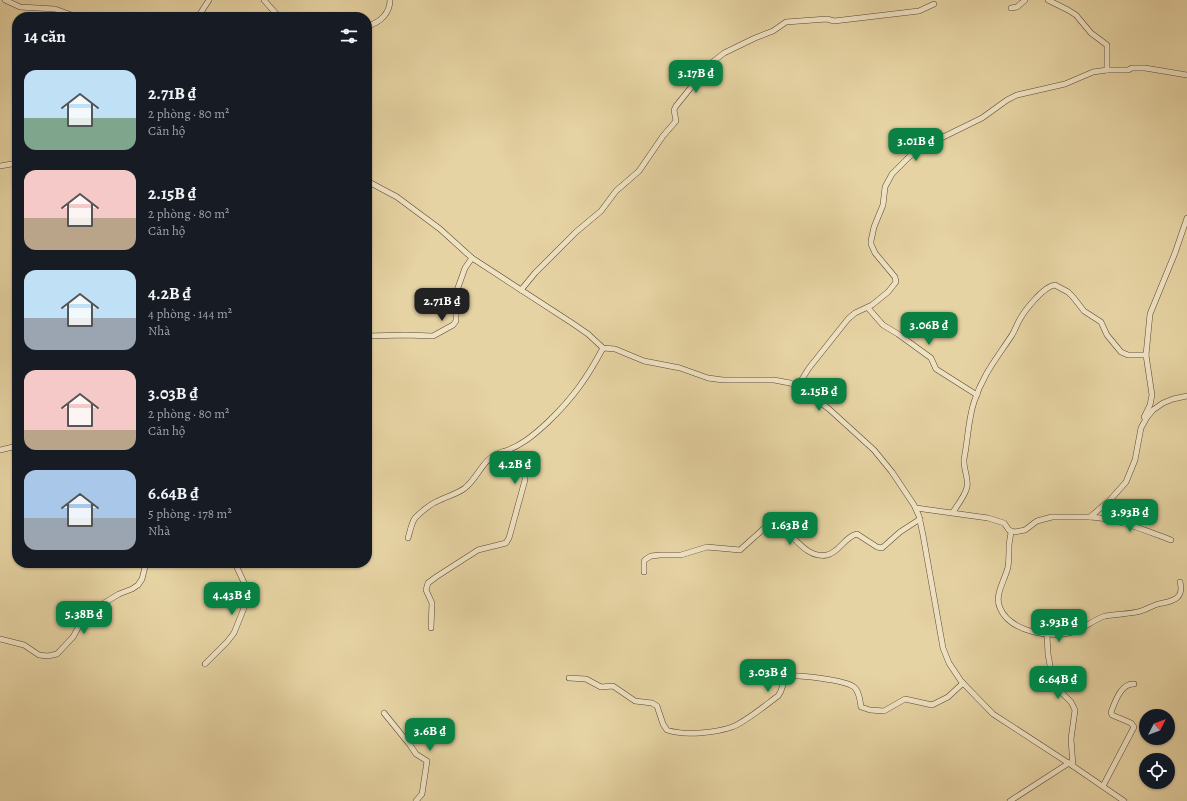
<!DOCTYPE html>
<html lang="vi">
<head>
<meta charset="utf-8">
<style>
  body { margin:0; font-family:Alegreya,serif; background:#242831; color:#f1f3f6; height:100vh; display:flex; flex-direction:column; font-size:15px; white-space:nowrap }
  * { box-sizing:border-box; margin:0 }
  p { font-size:13px; color:#9ea1a6 }
  .icon { flex:none; width:22px; height:22px; fill:none; stroke:currentColor; stroke-width:2; stroke-linecap:round; stroke-linejoin:round }
  .map { position:relative; flex:1; overflow:hidden }
  .drawer { position:absolute; left:12px; top:12px; width:360px; height:556px; display:flex; flex-direction:column; background:#171b24; border-radius:16px; box-shadow:0 1px 3px #0004 }
  .drawer>* { flex:none }
  .needle { width:26px; rotate:48deg }
  .buttons { position:absolute; left:1139px; top:709px; display:grid; gap:8px }
  .buttons a { display:grid; place-items:center; width:36px; height:36px; border-radius:50%; background:#171b24; box-shadow:0 1px 3px #0004; font-size:20px }
  .price { position:absolute; translate:-50% -34px; padding:0 9px; border-radius:8px; background:#0b8043; color:#fff; font-size:13px; line-height:26px; filter:drop-shadow(0 1px 2px #0008) }
  .price::after { content:''; position:absolute; left:50%; top:24px; width:12px; height:9px; margin-left:-6px; background:inherit; clip-path:polygon(0 0,100% 0,50% 100%) }
  .price.selected { background:#222; color:#fff }
  ul { padding:0; list-style:none }
  li { display:flex; align-items:center; gap:12px; height:100px; padding:0 12px }
  li span { display:grid; place-items:center; flex:none; width:112px; height:80px; border-radius:12px; color:#555 }
  li>.icon { margin-inline-start:auto }
  span .icon { width:48px; height:48px; fill:#fffc; stroke-width:1 }
  li b { font-size:17px }
  h2 { display:flex; justify-content:space-between; align-items:center; height:48px; padding:0 12px; font-size:17px }
  .map>svg:first-child { display:block }
</style>
</head>
<body>
<div class="map">
<svg width="1187" height="801" viewBox="0 0 1187 801">
  <rect width="100%" height="100%" fill="#e6d3a3"/>
  <filter id="stains"><feTurbulence type="fractalNoise" baseFrequency=".005" numOctaves="4"/><feColorMatrix values="0 0 0 0 .2 0 0 0 0 .09 0 0 0 0 .02 0 0 0 .5 -.17"/></filter>
  <radialGradient id="worn" r=".72"><stop offset=".6" stop-color="#630" stop-opacity="0"/><stop offset="1" stop-color="#630" stop-opacity=".3"/></radialGradient>
  <g fill="none" stroke-linecap="round" stroke-linejoin="round">
    <!-- minor casing -->
    <g stroke="#584732" stroke-width="6">
      <g id="minor">
        <polyline points="5,0 20,7 55,9 77,17"/>
        <polyline points="264,0 279,17"/>
        <polyline points="1048,0 1068,10 1076,15 1091,33 1107,45 1107,70"/>
        <polyline points="1011,8 1017,7 1025,0"/>
        <polyline points="198,17 209,0"/>
        <path d="M367 26C380 23 390 13 390 0"/>
        <polyline points="0,166 17,163"/>
        <polyline points="367,181 397,197 440,229 472,258 572,323 588,334 603,348 615,349 644,361 680,368 708,378 723,380 774,380 790,383 797,387 803,389 829,409 874,450 892,472 914,505 919,516 923,535 943,648 949,663 961,681 993,714 1073,766 1124,801"/>
        <polyline points="521,290 535,273 576,232 601,211 616,191 639,171 663,136 676,121 674,110 676,106 710,64 724,53 755,38 773,31 786,22 827,19 834,21 919,11 934,4"/>
        <polyline points="868,308 883,325 898,334 931,358 936,369 977,395"/>
        <polyline points="367,336 406,335 433,336 453,325 456,321 456,293 465,268 472,258"/>
        <polyline points="797,387 809,368 848,319 855,313 872,305 888,292 896,282 895,277 875,253 871,244 871,241 874,227 883,205 885,187 892,174 910,156 935,141 982,118 1007,100 1017,95 1065,84 1093,72 1107,70 1128,70 1132,68 1145,68 1187,75"/>
        <polyline points="1144,417 1150,405 1152,395 1146,355 1150,314 1175,253 1187,218"/>
        <polyline points="0,450 17,446"/>
        <polyline points="916,508 988,518 1004,523 1009,530 1015,532 1025,530 1037,521 1052,517 1090,517 1110,500 1126,482 1135,460 1141,428 1147,417 1153,410 1163,403 1173,399 1187,396"/>
        <path d="M953 512C957 506 966 494 967 487 969 478 963 469 964 459 968 440 968 420 974 402 983 374 997 358 1012 335 1015 330 1017 324 1020 319 1025 310 1044 286 1055 285L1068 292 1073 297 1084 311 1101 322 1107 335 1121 352 1128 355H1146"/>
        <path d="M1090 517C1119 519 1144 530 1171 540"/>
        <path d="M1009 530 1011 531C1011 536 1009 541 1009 546 1009 553 1009 560 1008 567 1005 580 994 595 1000 608 1010 632 1053 640 1076 631 1086 627 1095 619 1105 616 1116 614 1132 614 1141 611 1147 609 1152 606 1158 604 1163 603 1169 602 1173 600 1181 597 1182 589 1180 582"/>
        <path d="M408 538C410 532 411 524 415 518 421 512 432 503 440 500 448 496 457 494 465 488 479 477 482 458 502 452"/>
        <path d="M644 572V561L646 559 651 556 660 555H681L707 547 740 550 770 523C789 522 801 560 827 555 840 552 844 537 857 534L877 547 882 548 900 532 920 519"/>
        <path d="M431 628 432 603 426 590 428 583 436 577 478 550 506 543 509 538 525 480V474L502 452C520 447 534 435 548 422 573 398 587 378 603 348"/>
        <polyline points="1047,635 1048,654 1053,682 1056,687 1071,702 1075,710 1071,739 1073,766"/>
        <polyline points="0,639 24,645 39,655 48,656 57,654 73,637 78,628 83,615 87,610 91,607 99,606 119,594 132,589 138,585 142,579 146,563"/>
        <polyline points="205,664 227,642 234,633 248,598 246,587 235,563"/>
        <path d="M569 678 586 679 601 687 613 686 635 701 652 703 657 706 663 724 667 730C684 736 715 733 732 727 744 723 767 704 778 696 783 690 782 682 788 676 800 675 845 680 854 687 859 691 860 700 861 707L870 710 884 711 905 699 932 705 948 697 963 683"/>
        <polyline points="384,713 410,745 416,754 427,761 422,794 416,801"/>
        <path d="M1103 786 1134 727 1131 723 1112 715 1111 712C1115 702 1121 683 1134 684"/>
        <polyline points="1010,801 1069,763"/>
      </g>
    </g>
    <!-- minor -->
    <use href="#minor" stroke="#efe2c3" stroke-width="5"/>
  </g>
  <rect width="100%" height="100%" filter="url(#stains)"/>
  <rect width="100%" height="100%" fill="url(#worn)"/>
</svg>
<div class="buttons">
<a><svg class="needle" viewBox="-14 -14 28 28"><path d="M0-13l5 13h-10z" fill="#e53935"/><path d="M0 13l5-13h-10z" fill="#9ea1a6"/></svg></a>
<a><svg class="icon" aria-label="locate" viewBox="0 0 24 24"><circle cx="12" cy="12" r="6"/><path d="M12 2v4M12 18v4M2 12h4M18 12h4"/></svg></a>
</div>
<b class="price" style="left:696px;top:94px">3.17B ₫</b>
<b class="price" style="left:916px;top:162px">3.01B ₫</b>
<b class="price selected" style="left:442px;top:322px">2.71B ₫</b>
<b class="price" style="left:929px;top:346px">3.06B ₫</b>
<b class="price" style="left:819px;top:412px">2.15B ₫</b>
<b class="price" style="left:515px;top:485px">4.2B ₫</b>
<b class="price" style="left:1130px;top:533px">3.93B ₫</b>
<b class="price" style="left:790px;top:546px">1.63B ₫</b>
<b class="price" style="left:232px;top:616px">4.43B ₫</b>
<b class="price" style="left:84px;top:635px">5.38B ₫</b>
<b class="price" style="left:1059px;top:643px">3.93B ₫</b>
<b class="price" style="left:768px;top:693px">3.03B ₫</b>
<b class="price" style="left:1058px;top:700px">6.64B ₫</b>
<b class="price" style="left:430px;top:752px">3.6B ₫</b>
<section class="drawer">
<h2>14 căn<svg class="icon" aria-label="filters" viewBox="0 0 24 24"><path d="M4 7h16M4 17h16"/><circle cx="9" cy="7" r="2"/><circle cx="15" cy="17" r="2"/></svg></h2>
<ul>
<li><span style="background:linear-gradient(#bfe0f5 60%,#7fa58c 0)"><svg class="icon" aria-label="home" viewBox="0 0 24 24"><path d="M3 11l9-7 9 7M6 9v11h12V9"/></svg></span><div><b>2.71B ₫</b><p>2 phòng · 80 m²</p><p>Căn hộ</p></div></li>
<li><span style="background:linear-gradient(#f6c9c9 60%,#b9a48a 0)"><svg class="icon" aria-label="home" viewBox="0 0 24 24"><path d="M3 11l9-7 9 7M6 9v11h12V9"/></svg></span><div><b>2.15B ₫</b><p>2 phòng · 80 m²</p><p>Căn hộ</p></div></li>
<li><span style="background:linear-gradient(#bfe0f5 60%,#9aa5b1 0)"><svg class="icon" aria-label="home" viewBox="0 0 24 24"><path d="M3 11l9-7 9 7M6 9v11h12V9"/></svg></span><div><b>4.2B ₫</b><p>4 phòng · 144 m²</p><p>Nhà</p></div></li>
<li><span style="background:linear-gradient(#f6c9c9 75%,#b9a48a 0)"><svg class="icon" aria-label="home" viewBox="0 0 24 24"><path d="M3 11l9-7 9 7M6 9v11h12V9"/></svg></span><div><b>3.03B ₫</b><p>2 phòng · 80 m²</p><p>Căn hộ</p></div></li>
<li><span style="background:linear-gradient(#a9c7e8 60%,#9aa5b1 0)"><svg class="icon" aria-label="home" viewBox="0 0 24 24"><path d="M3 11l9-7 9 7M6 9v11h12V9"/></svg></span><div><b>6.64B ₫</b><p>5 phòng · 178 m²</p><p>Nhà</p></div></li>
</ul>
</section>
</div>
</body>
</html>
